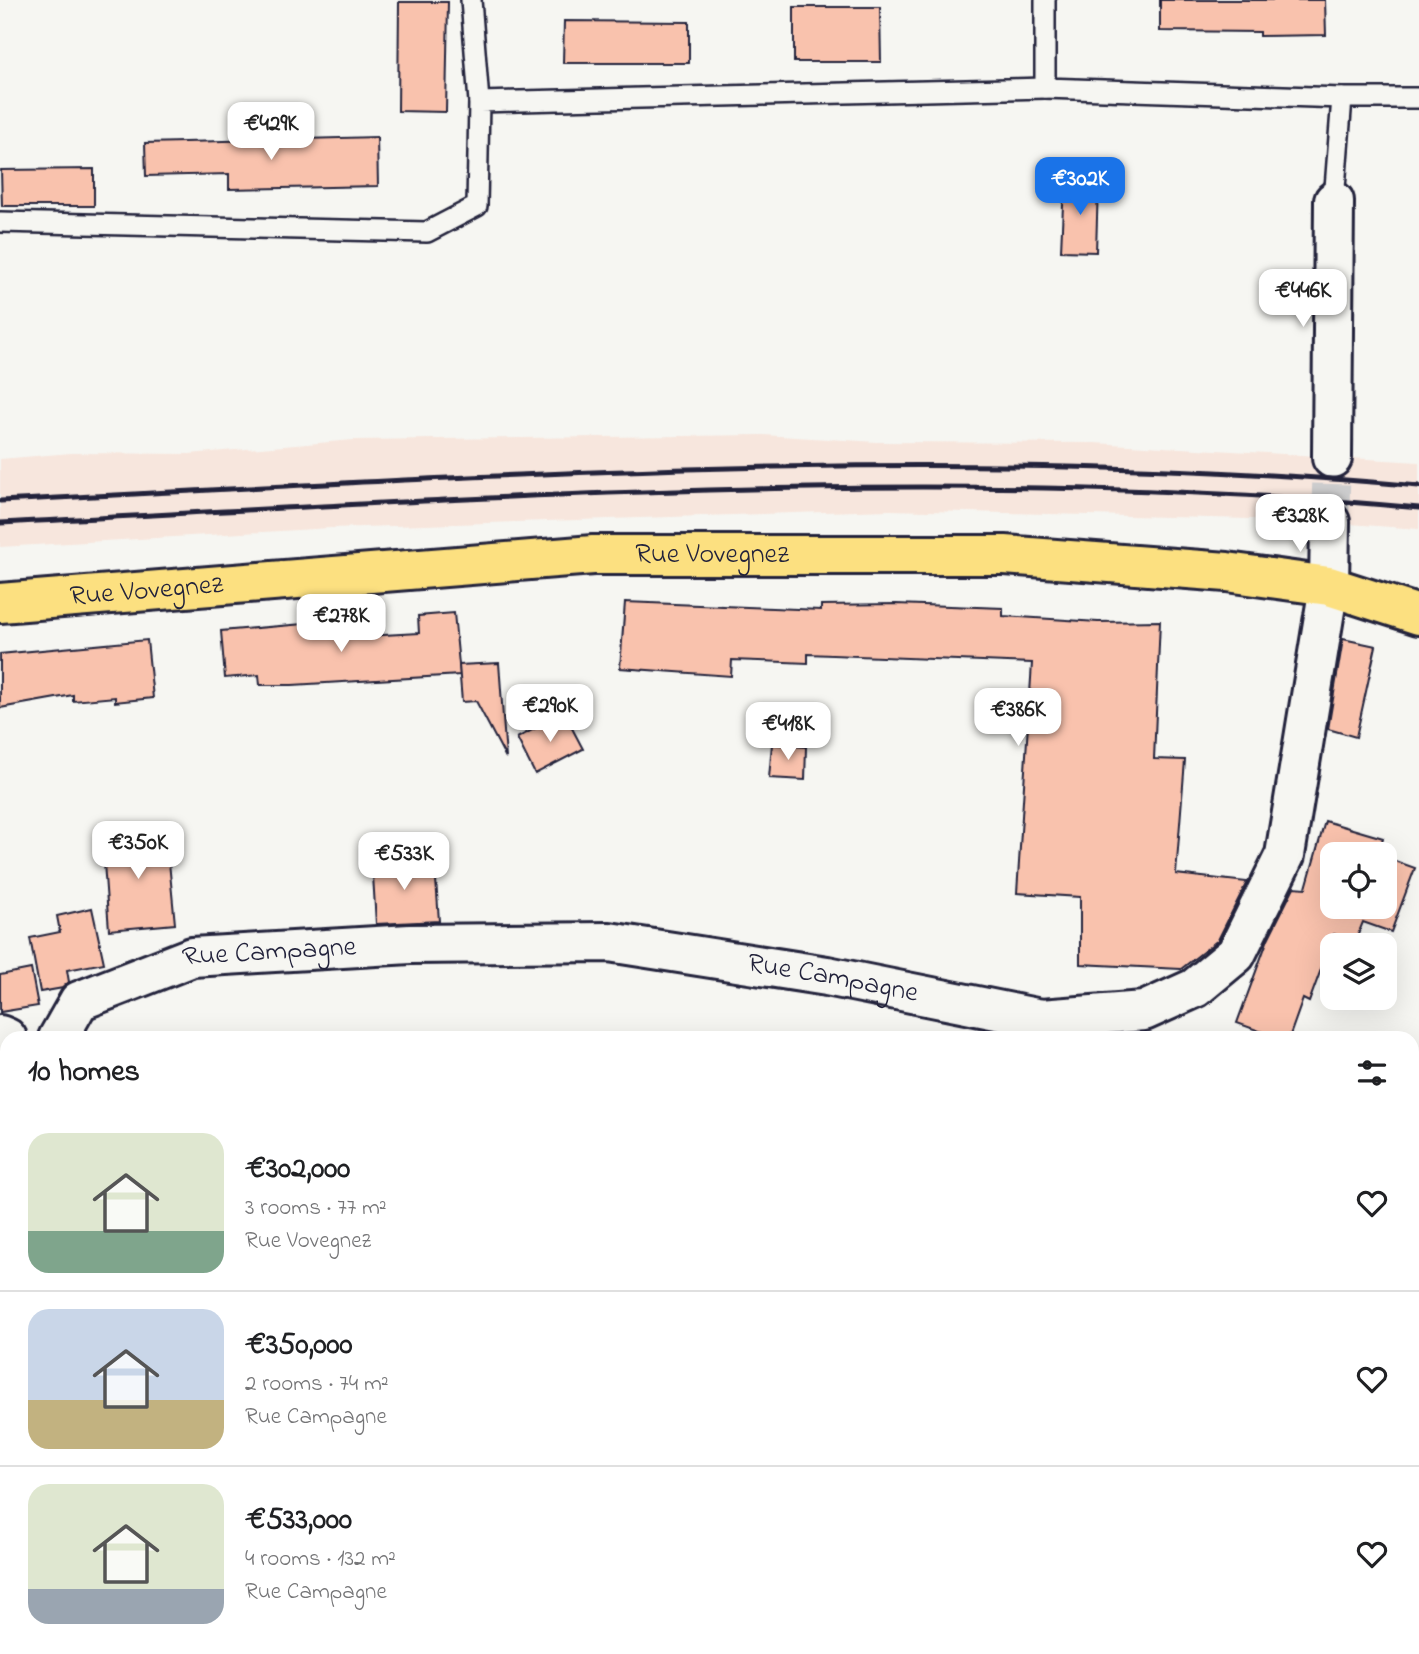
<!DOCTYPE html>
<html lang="en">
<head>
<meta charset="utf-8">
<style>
  body { margin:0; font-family:"Indie Flower",sans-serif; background:#f6f6f6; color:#202124; height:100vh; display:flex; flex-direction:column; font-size:26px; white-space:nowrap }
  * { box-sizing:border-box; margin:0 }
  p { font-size:23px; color:#757577 }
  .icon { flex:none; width:38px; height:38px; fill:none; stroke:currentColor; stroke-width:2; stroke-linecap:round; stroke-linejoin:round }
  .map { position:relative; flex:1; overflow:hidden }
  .drawer { position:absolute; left:0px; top:1031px; width:1419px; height:625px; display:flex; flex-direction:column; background:#fff; border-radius:21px 21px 0 0; box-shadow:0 7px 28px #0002 }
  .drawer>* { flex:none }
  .buttons { position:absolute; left:1320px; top:842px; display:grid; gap:14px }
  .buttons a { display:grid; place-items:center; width:77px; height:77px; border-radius:14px; background:#fff; box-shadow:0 7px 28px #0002; font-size:35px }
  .price { position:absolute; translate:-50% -60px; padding:0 16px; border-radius:14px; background:#fff; color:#222; font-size:23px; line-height:46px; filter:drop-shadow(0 2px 4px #0008) }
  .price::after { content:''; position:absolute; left:50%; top:42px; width:21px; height:16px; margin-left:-10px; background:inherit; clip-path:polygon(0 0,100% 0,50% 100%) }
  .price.active { background:#1a73e8; color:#fff }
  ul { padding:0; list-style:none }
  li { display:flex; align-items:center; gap:21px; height:175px; padding:0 28px }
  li+li { border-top:2px solid #e0e0e0 }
  li span { display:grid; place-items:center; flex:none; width:196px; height:140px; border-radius:21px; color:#555 }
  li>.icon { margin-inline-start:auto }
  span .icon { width:84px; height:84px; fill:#fffc; stroke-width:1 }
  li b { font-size:30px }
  h2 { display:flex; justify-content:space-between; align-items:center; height:84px; padding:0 28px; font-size:30px }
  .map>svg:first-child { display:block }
</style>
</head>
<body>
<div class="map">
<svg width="1419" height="1654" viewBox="0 0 1419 1654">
  <rect width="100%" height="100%" fill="#f6f6f2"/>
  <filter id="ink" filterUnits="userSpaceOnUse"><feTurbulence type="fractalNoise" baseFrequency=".0143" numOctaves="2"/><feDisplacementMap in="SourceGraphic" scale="14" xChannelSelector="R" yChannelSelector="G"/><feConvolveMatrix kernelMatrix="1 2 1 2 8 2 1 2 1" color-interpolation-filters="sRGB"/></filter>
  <g filter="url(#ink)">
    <!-- built -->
    <polygon fill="#f7e6dd" points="763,435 877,442 1094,443 1419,462 1419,529 1293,520 889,510 331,528 0,547 0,459 71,453 189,454 353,440"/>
    <!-- green -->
    <g fill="#c5df95" stroke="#748068" stroke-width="2">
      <polygon points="1412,1126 1419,1133 1419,1654 377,1654 374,1649 1412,1648"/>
      <polygon points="0,1637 7,1637 7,1648 91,1649 120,1654 0,1654"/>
    </g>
    <!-- building -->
    <g fill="#f9c2ad" stroke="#22223b" stroke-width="2">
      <polygon points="1160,0 1325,0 1326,35 1260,36 1260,32 1160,31"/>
      <polygon points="399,2 448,2 446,112 398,111"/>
      <polygon points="794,7 880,7 881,62 794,62"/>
      <polygon points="564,21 689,22 689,63 563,63"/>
      <polygon points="377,137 378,186 229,189 229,174 146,176 145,143"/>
      <polygon points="94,169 94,206 2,206 1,170"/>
      <polygon points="1064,182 1098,184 1096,252 1061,251"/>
      <polygon points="625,602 821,610 821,605 896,604 1003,608 1003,616 1098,622 1160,621 1154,759 1185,760 1176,874 1247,882 1218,940 1181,969 1080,964 1080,897 1017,893 1032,663 808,654 808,663 732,660 731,676 620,668"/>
      <polygon points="454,613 460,675 292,685 260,685 259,675 225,678 221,631 327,622 329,638 419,633 418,616"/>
      <polygon points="1343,639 1376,646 1356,737 1328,729"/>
      <polygon points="147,640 153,698 115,702 115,697 73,701 73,695 0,708 0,654"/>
      <polygon points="499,663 506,758 476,701 462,702 459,665"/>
      <polygon points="564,713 583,749 535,774 517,738"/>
      <polygon points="772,744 806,747 805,780 769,778"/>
      <polygon points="1325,821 1383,838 1378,854 1332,854 1332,906 1384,906 1384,857 1415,868 1391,932 1363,922 1355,942 1334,934 1309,1002 1303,999 1289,1038 1279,1038 1237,1023 1268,939 1294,887 1306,888"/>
      <polygon points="166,831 175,924 109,930 102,836"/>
      <polygon points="413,856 413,868 435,866 439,921 376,924 372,859"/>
      <polygon points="92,908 104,963 67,970 69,982 63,988 40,992 30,938 60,932 57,916"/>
      <polygon points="31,969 38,1006 0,1012 0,975"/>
    </g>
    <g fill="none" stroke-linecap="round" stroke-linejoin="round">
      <!-- minor-tunnel -->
      <polyline stroke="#cccccd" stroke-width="38" stroke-dasharray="38 19" stroke-linecap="butt" points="1330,522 1332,458"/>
      <!-- service casing -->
      <g stroke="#22223b" stroke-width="24">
        <g id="service">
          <polyline points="471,0 479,102"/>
          <polyline points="1045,0 1045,88 1342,98"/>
          <polyline points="1334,201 1342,98 1419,98"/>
          <polyline points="0,222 427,232 477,206 479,102 1045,88"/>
        </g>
      </g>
      <!-- minor casing -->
      <g stroke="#22223b" stroke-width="44">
        <g id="minor">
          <polyline points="1332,458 1334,201"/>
          <polyline points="0,1035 7,1038"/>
          <path id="s1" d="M58 1038 79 1001 192 957 410 944 609 942 827 976 1041 1019 1144 1011 1195 988 1236 954 1285 855 1329 586 1330 522"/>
          <polyline points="0,1519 7,1521"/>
          <polyline points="365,1648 369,1654"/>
        </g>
      </g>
      <!-- primary casing -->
      <g stroke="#22223b" stroke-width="44">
        <g id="primary">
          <path id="s2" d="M0 603 593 555H1005L1227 572 1329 586 1419 615"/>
        </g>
      </g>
      <!-- service -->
      <use href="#service" stroke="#f6f6f2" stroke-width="19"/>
      <!-- minor -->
      <use href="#minor" stroke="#f6f6f2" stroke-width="38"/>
      <!-- primary -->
      <use href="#primary" stroke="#fce080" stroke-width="38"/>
      <!-- rail -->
      <g stroke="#22223b" stroke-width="5">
        <path d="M0 501C472 477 947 443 1419 486"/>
        <path d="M0 523C472 499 947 464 1419 508"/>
      </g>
    </g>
  </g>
  <g text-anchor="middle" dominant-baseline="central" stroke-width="7" stroke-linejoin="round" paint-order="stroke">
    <!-- street labels -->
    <g font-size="28" fill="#22223b" stroke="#f6f6f2">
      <text stroke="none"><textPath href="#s2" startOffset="714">Rue Vovegnez</textPath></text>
      <text stroke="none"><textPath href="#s2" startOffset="147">Rue Vovegnez</textPath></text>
      <text stroke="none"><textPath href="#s1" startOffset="242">Rue Campagne</textPath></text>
      <text stroke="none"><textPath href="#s1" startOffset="808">Rue Campagne</textPath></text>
    </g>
  </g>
</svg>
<div class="buttons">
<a><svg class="icon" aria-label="locate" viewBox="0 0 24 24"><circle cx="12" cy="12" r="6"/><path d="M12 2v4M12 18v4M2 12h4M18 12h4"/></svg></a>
<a><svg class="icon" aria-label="layers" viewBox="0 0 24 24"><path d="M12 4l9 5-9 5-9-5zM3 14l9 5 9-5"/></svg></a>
</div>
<b class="price" style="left:271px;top:162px">€429K</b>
<b class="price active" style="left:1080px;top:217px">€302K</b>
<b class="price" style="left:1303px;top:329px">€446K</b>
<b class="price" style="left:1300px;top:554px">€328K</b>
<b class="price" style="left:341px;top:654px">€278K</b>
<b class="price" style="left:550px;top:744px">€290K</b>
<b class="price" style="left:1018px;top:748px">€386K</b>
<b class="price" style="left:788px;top:762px">€418K</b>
<b class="price" style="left:138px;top:881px">€350K</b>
<b class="price" style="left:404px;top:892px">€533K</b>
<section class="drawer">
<h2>10 homes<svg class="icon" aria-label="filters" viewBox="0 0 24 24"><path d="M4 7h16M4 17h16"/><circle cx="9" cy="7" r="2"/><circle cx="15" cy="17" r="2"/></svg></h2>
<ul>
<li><span style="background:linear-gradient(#dfe7d0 70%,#7fa58c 0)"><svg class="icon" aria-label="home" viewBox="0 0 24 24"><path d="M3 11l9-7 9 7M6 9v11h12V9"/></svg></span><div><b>€302,000</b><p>3 rooms · 77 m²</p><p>Rue Vovegnez</p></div><svg class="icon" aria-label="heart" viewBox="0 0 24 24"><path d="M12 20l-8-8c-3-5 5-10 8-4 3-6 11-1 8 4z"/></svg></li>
<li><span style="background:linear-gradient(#c9d6e8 65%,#c2b280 0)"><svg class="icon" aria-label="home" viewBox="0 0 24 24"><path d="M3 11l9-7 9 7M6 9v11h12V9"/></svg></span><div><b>€350,000</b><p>2 rooms · 74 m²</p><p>Rue Campagne</p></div><svg class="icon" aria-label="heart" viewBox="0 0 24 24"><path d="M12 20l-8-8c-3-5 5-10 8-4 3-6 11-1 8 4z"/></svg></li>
<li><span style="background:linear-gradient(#dfe7d0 75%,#9aa5b1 0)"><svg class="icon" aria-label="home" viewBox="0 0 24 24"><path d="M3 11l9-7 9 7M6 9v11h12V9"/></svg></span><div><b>€533,000</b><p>4 rooms · 132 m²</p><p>Rue Campagne</p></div><svg class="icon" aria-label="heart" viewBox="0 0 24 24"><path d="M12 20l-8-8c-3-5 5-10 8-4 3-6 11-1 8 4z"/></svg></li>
</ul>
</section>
</div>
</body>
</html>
